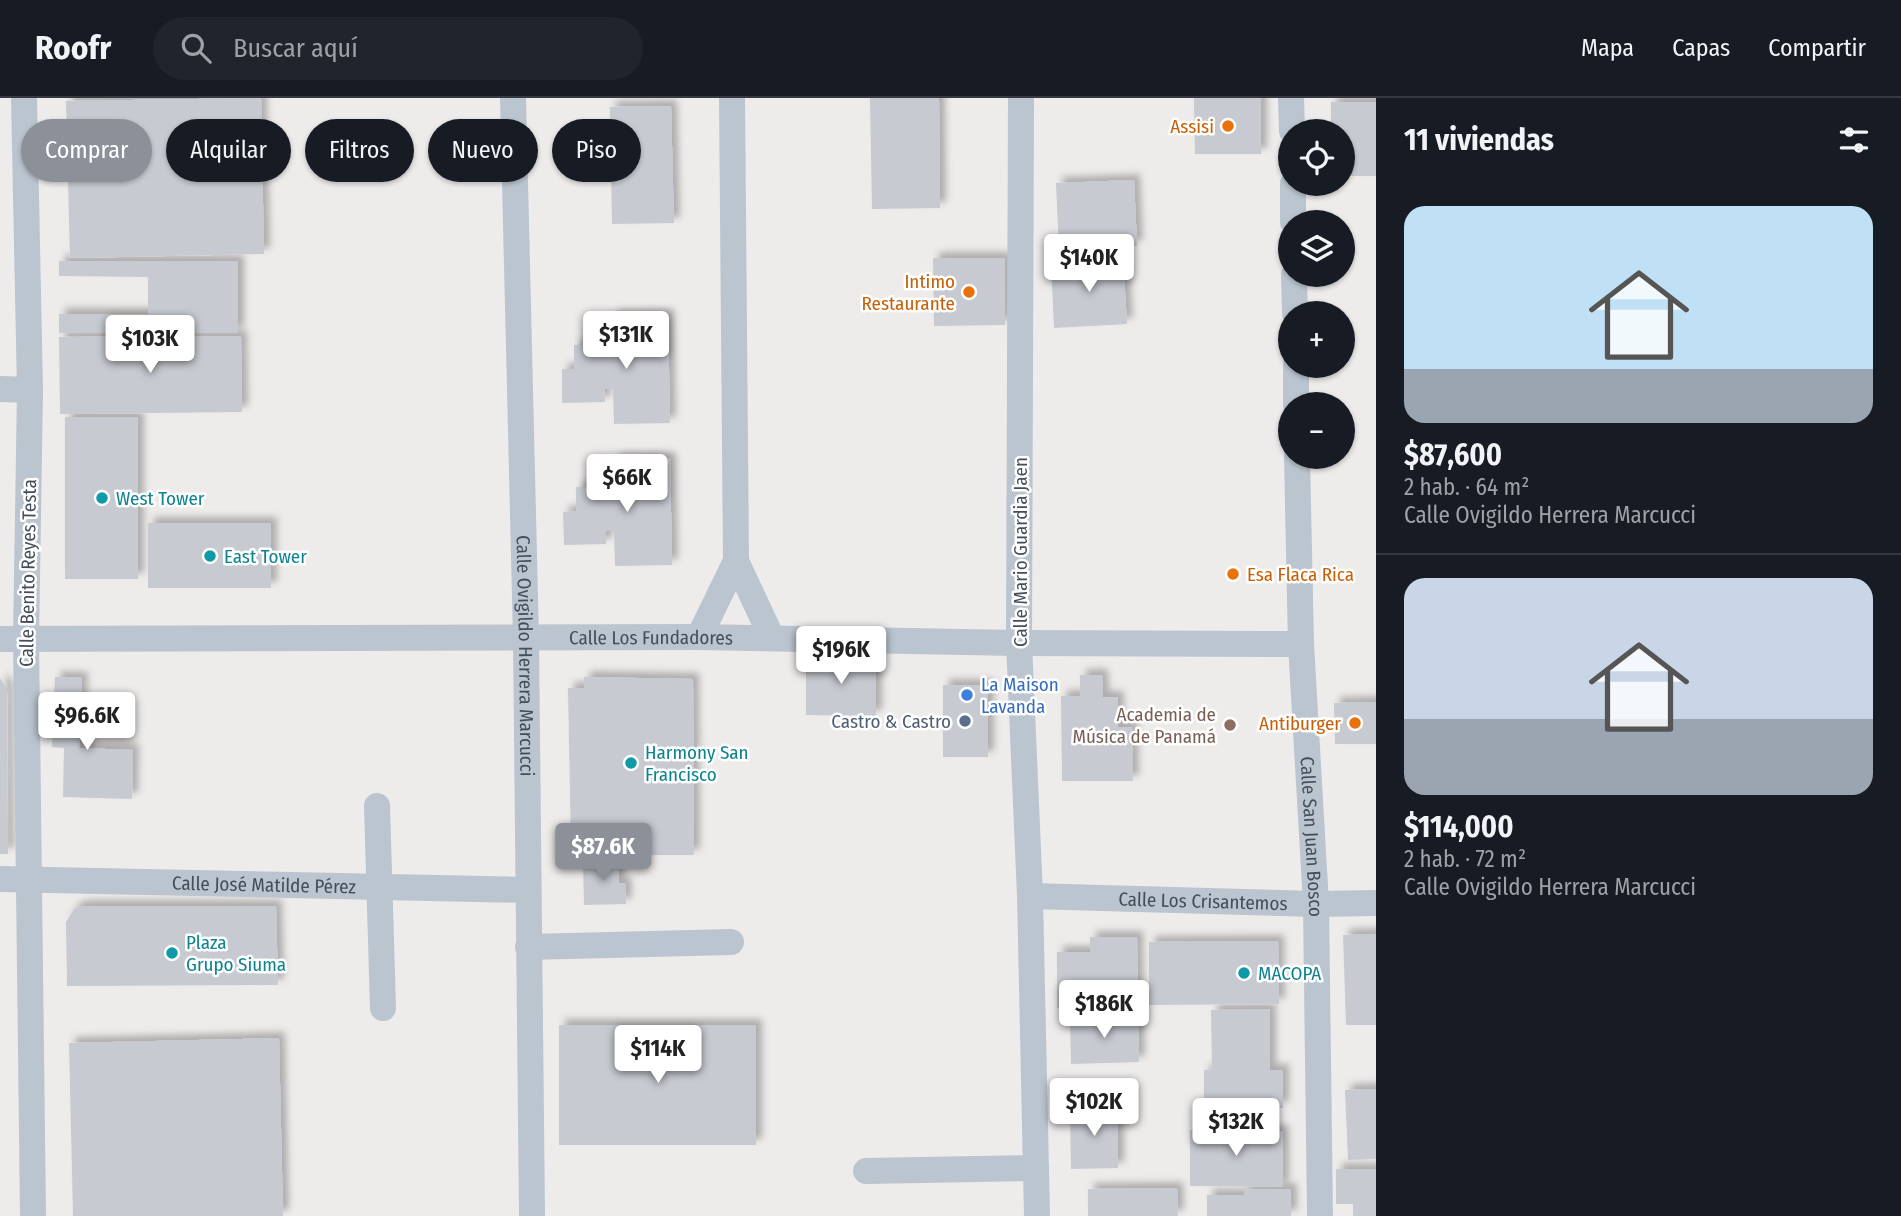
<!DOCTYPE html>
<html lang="es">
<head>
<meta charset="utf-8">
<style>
  body { margin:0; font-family:"Fira Sans Condensed",sans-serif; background:#20242c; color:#f1f3f6; height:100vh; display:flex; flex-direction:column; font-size:26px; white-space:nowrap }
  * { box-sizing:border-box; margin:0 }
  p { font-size:23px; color:#9ea1a6 }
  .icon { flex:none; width:38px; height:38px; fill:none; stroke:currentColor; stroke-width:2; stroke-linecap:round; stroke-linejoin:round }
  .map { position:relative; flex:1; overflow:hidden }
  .sheet { display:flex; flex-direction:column; background:#171b24; width:525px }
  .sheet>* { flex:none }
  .hud { position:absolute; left:21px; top:21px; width:665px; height:63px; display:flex; gap:14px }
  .tools { position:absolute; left:1278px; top:21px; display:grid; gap:14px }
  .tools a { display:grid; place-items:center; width:77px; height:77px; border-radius:50%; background:#171b24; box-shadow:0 2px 5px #0004; font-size:35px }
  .price { position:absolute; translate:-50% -60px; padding:0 16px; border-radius:7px; background:#fff; color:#222; font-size:23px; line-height:46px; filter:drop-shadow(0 2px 4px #0008) }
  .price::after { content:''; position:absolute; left:50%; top:42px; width:21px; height:16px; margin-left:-10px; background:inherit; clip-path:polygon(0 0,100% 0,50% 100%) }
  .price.active { background:#8c9099; color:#fff }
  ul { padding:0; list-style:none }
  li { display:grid; align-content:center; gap:14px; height:371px; padding:0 28px }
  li+li { border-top:2px solid #363941 }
  li span { display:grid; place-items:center; height:217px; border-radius:21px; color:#555 }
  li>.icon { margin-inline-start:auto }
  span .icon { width:126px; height:126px; fill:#fffc; stroke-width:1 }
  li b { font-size:30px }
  h2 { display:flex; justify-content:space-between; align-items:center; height:84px; padding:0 28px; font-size:30px }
  .chip { padding:0 24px; border-radius:32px; background:#171b24; box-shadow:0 2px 5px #0004; font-size:24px; line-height:63px }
  .chip.active { background:#8c9099; color:#fff }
  header { display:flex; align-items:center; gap:42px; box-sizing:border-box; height:98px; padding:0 35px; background:#171b24; border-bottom:2px solid #363941 }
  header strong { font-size:33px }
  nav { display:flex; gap:38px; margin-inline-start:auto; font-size:24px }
  .search { width:490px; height:63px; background:#20242c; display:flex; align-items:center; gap:18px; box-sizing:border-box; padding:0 24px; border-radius:38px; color:#9ea1a6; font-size:26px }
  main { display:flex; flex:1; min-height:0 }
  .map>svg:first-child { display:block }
</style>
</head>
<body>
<header>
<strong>Roofr</strong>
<div class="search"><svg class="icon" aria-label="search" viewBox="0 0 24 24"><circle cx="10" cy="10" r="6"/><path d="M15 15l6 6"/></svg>Buscar aquí</div>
<nav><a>Mapa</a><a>Capas</a><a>Compartir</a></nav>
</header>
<main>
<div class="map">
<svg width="1376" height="1118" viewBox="0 0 1376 1118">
  <defs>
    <filter id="shadow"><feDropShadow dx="6" dy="-6" stdDeviation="3.5" flood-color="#0004"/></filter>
  </defs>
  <rect width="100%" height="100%" fill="#eeebeb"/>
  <!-- building -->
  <g fill="#c7cad1" filter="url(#shadow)">
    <polygon points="261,0 264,156 70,160 66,3"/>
    <polygon points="870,0 939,0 940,110 872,111"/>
    <polygon points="1194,0 1261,0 1261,56 1195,56"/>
    <polygon points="1331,4 1376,4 1376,78 1342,78 1342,33 1331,33"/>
    <polygon points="671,8 674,125 612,126 610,9"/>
    <polygon points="1134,82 1137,148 1059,151 1056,85"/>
    <polygon points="933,160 1005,160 1005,227 934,228"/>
    <polygon points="1123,162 1127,226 1054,230 1051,166"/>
    <polygon points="59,163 238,163 238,235 59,235 59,216 148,216 148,179 59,178"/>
    <polygon points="668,217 670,325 614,326 613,291 604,291 605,304 562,305 562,271 574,271 574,247 613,247 612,218"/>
    <polygon points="241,238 242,314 60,316 59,239"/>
    <rect x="65" y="319" width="73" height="162"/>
    <polygon points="670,360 672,467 615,468 614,433 606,433 606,446 564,447 563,414 576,413 576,389 614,389 614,361"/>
    <rect x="148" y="425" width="123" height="65"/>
    <polygon points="806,558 876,559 876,618 806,617"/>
    <polygon points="1080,577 1102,577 1103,599 1118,599 1118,629 1132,629 1133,683 1062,683 1061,598 1080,598"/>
    <polygon points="55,579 82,580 79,650 133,652 132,701 63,699 64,650 52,649"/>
    <polygon points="584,579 693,581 694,757 590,757 589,746 571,746 568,590 584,590"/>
    <polygon points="0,580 7,590 8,756 0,756"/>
    <rect x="943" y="587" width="45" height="72"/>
    <polygon points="1376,604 1376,646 1335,646 1334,605"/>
    <polygon points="618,762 619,785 625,785 626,806 584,807 583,763"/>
    <polygon points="81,808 276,808 278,887 67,888 66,824 74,811"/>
    <polygon points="1376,836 1376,927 1346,927 1343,837"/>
    <polygon points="1090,839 1137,839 1138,910 1057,910 1057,854 1090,854"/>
    <polygon points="1278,843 1279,906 1149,907 1149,844"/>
    <polygon points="1270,911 1270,972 1283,972 1283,1010 1263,1010 1263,1030 1204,1030 1204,972 1212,972 1211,912"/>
    <polygon points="1138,918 1139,964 1071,966 1070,919"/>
    <rect x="559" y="927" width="197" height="120"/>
    <polygon points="279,940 283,1118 73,1118 69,945"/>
    <polygon points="1376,991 1376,1061 1348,1062 1345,992"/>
    <polygon points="1118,1010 1118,1070 1071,1071 1070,1011"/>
    <polygon points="1190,1032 1283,1033 1283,1089 1190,1088"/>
    <polygon points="1336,1071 1376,1071 1376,1118 1353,1118 1353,1106 1336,1106"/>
    <polygon points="1177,1090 1178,1118 1088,1118 1088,1091"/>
    <polygon points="1291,1091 1291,1118 1207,1118 1207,1097 1244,1097 1244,1092"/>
  </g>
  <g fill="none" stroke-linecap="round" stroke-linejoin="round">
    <!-- minor -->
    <g stroke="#bbc5cf" stroke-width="26">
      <polyline points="24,0 30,292 26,541 33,1118"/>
      <path id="s1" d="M513 0 526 541 532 1118"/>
      <polyline points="1021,0 1019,545 1030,798 1037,1118"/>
      <polyline points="1291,0 1292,33"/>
      <polyline points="1293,86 1293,124"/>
      <polyline points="1294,177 1295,215"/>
      <polyline points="1296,268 1296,306"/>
      <polyline points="0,291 30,292"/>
      <path id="s2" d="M1297 359 1301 546 1316 806 1320 1118"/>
      <polyline points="736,463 772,540"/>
      <polyline points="699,539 736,463 732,0"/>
      <path id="s3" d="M0 541 699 539 1019 545 1301 546"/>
      <polyline points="377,708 383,910"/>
      <path id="s4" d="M0 781 528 792"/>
      <path id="s5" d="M1030 798 1316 806 1376 805"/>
      <polyline points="528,849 731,844"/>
      <polyline points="866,1073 1036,1070"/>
    </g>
  </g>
  <!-- markers -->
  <g fill="#e8710a" stroke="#fff" stroke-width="2.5">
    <circle cx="1228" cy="28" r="7"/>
    <circle cx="969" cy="194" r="7"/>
    <circle cx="1233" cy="476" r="7"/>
    <circle cx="1355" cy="625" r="7"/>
  </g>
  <g fill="#0f9aa8" stroke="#fff" stroke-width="2.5">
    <circle cx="102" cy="400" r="7"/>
    <circle cx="210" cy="458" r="7"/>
    <circle cx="631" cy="665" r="7"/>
    <circle cx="172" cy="855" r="7"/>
    <circle cx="1244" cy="875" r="7"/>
  </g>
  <circle fill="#3f7fe0" stroke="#fff" stroke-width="2.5" cx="967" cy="597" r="7"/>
  <circle fill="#5c6f8a" stroke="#fff" stroke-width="2.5" cx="965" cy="623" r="7"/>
  <circle fill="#8d6e63" stroke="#fff" stroke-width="2.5" cx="1230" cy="627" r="7"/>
  <g text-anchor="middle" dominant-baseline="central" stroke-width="5" stroke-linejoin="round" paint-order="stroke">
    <!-- food labels -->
    <g font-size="19" fill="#c56008" stroke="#fff" text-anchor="end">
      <text x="1214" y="28">Assisi</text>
      <text x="955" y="183">Intimo<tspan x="955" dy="22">Restaurante</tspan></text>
      <text x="1247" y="476" text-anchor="start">Esa Flaca Rica</text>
      <text x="1341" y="625">Antiburger</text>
    </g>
    <!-- culture labels -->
    <g font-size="19" fill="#0d838f" stroke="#fff" text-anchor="start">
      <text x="116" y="400">West Tower</text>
      <text x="224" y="458">East Tower</text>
      <text x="645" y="654">Harmony San<tspan x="645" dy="22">Francisco</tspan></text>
      <text x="186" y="844">Plaza<tspan x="186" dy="22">Grupo Siuma</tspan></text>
      <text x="1258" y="875">MACOPA</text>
    </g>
    <!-- street labels -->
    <g font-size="19" fill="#434e5a" stroke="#fff">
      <text transform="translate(1020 454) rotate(-90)">Calle Mario Guardia Jaen</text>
      <text transform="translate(28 475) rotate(-89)">Calle Benito Reyes Testa</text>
      <text stroke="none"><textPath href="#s3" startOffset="651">Calle Los Fundadores</textPath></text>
      <text stroke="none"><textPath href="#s1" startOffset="558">Calle Ovigildo Herrera Marcucci</textPath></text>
      <text stroke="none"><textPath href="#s2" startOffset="380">Calle San Juan Bosco</textPath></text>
      <text stroke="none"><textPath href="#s4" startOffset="264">Calle José Matilde Pérez</textPath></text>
      <text stroke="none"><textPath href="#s5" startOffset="173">Calle Los Crisantemos</textPath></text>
    </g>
    <!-- shop labels -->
    <g font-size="19" fill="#366cbe" stroke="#fff" text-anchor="start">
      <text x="981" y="586">La Maison<tspan x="981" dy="22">Lavanda</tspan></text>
    </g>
    <!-- education labels -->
    <g font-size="19" fill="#785e54" stroke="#fff" text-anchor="end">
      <text x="1216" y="616">Academia de<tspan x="1216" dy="22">Música de Panamá</tspan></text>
    </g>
    <!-- service labels -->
    <g font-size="19" fill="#4e5e75" stroke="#fff" text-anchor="end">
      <text x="951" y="623">Castro &amp; Castro</text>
    </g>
  </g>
</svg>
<div class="tools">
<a><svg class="icon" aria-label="locate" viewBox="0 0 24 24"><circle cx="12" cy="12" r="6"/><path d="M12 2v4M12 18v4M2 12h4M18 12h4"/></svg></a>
<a><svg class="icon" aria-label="layers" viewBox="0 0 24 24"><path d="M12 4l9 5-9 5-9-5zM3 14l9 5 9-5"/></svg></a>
<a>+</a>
<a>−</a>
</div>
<b class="price" style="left:1089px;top:196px">$140K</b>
<b class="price" style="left:626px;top:273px">$131K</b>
<b class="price" style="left:150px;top:277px">$103K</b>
<b class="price" style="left:627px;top:416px">$66K</b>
<b class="price" style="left:841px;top:588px">$196K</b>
<b class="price" style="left:87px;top:654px">$96.6K</b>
<b class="price active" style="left:603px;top:785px">$87.6K</b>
<b class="price" style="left:1104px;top:942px">$186K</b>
<b class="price" style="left:658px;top:987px">$114K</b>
<b class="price" style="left:1094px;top:1040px">$102K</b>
<b class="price" style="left:1236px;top:1060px">$132K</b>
<div class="hud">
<a class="chip active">Comprar</a>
<a class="chip">Alquilar</a>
<a class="chip">Filtros</a>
<a class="chip">Nuevo</a>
<a class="chip">Piso</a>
</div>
</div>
<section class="sheet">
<h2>11 viviendas<svg class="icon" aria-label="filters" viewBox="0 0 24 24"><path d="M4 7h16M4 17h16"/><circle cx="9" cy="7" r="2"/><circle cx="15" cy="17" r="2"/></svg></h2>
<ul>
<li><span style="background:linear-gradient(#bfe0f5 75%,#9aa5b1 0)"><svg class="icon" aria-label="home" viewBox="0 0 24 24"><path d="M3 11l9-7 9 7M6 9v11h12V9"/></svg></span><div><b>$87,600</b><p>2 hab. · 64 m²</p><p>Calle Ovigildo Herrera Marcucci</p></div></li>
<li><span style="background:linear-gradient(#c9d6e8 65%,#9aa5b1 0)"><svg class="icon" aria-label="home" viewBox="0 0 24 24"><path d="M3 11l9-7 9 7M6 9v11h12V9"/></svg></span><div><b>$114,000</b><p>2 hab. · 72 m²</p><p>Calle Ovigildo Herrera Marcucci</p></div></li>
</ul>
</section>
</main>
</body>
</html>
